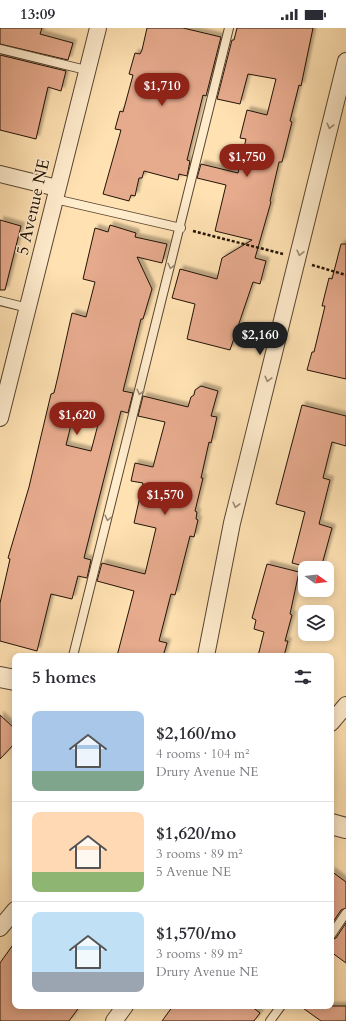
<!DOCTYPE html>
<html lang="en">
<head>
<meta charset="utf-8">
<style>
  body { margin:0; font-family:Cardo,serif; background:#f2f2f3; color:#2b2b33; height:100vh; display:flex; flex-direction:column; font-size:15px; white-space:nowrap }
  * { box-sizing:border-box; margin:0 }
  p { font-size:13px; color:#7c7c81 }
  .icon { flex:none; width:22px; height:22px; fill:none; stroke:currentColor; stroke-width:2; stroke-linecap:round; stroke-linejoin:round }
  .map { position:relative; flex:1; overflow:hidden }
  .sheet { position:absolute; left:12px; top:625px; width:322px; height:356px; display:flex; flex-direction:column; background:#fff; border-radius:8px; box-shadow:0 2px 10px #0003 }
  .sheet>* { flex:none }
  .needle { width:26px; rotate:104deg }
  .fabs { position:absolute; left:298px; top:533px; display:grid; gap:8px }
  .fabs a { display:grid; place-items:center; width:36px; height:36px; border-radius:8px; background:#fff; box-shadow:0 2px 10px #0003; font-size:20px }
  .price { position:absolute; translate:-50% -34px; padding:0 9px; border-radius:14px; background:#8f2418; color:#fff; font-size:13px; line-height:26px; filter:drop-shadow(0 1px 2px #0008) }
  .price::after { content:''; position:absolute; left:50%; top:24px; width:12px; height:9px; margin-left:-6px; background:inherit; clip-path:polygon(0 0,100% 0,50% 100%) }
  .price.current { background:#222; color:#fff }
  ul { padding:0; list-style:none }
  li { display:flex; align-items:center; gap:12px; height:100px; padding:0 20px }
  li+li { border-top:1px solid #e1e1e2 }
  li span { display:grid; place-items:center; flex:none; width:112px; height:80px; border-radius:8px; color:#555 }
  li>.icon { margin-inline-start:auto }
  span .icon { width:48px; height:48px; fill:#fffc; stroke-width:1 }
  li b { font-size:17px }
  h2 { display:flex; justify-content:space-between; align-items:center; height:48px; padding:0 20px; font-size:17px }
  .status { display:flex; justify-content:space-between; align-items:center; height:28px; padding:0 20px; background:#fff; direction:ltr }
  .status svg { height:11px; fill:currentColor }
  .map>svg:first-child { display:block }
</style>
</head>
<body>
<div class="status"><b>13:09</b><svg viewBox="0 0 49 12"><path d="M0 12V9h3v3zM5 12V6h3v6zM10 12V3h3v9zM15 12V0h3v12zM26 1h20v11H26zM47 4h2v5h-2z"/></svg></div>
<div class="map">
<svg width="346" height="993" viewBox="0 0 346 993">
  <defs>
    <filter id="shadow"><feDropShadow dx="3.5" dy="-3.5" stdDeviation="1" flood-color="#0004"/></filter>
  </defs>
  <rect width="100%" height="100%" fill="#ffe1b2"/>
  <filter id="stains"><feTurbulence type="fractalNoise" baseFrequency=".005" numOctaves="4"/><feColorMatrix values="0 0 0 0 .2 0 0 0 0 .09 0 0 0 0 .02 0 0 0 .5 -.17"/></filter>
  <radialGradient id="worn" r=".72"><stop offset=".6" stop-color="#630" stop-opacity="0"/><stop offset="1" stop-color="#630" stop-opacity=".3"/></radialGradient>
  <!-- building -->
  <g fill="#e6aa8d" stroke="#221306" fill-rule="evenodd" filter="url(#shadow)">
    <polygon points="0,0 42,0 40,6 73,15 68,32 0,16"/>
    <polygon points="147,0 183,0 221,9 206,68 203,67 187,132 190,133 187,148 179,146 178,152 144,143 142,150 139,150 135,168 131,167 129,173 103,166 121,102 115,101 120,83 123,84 133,47 129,46 135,25 140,26 142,22"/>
    <polygon points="237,0 313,0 301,58 299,57 290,93 292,94 282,134 279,134 270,173 271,174 255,230 266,233 260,256 253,254 230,322 187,311 195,276 172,270 180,241 217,251 222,230 252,212 215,203 226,157 197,150 201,136 238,145 246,111 240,110 247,82 267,87 276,51 248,46 240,76 217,71 232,12 234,12"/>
    <polygon points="0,27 66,43 61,63 48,59 36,111 0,102"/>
    <polygon points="0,192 21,198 5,262 0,262"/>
    <path d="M110 197 136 205 135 209 167 216 162 235 137 229 152 261 143 291H141L123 363 133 365 128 385 121 383 84 530 91 532 87 550 78 548 72 571 51 566 37 623 0 613V575L10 531 8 530 29 459 51 366 54 365 58 348 72 285 86 289 95 254 83 251 95 200 108 204ZM74 385 89 389H100L91 423 66 417Z"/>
    <polygon points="341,216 346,216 346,351 307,342 312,324 314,324 325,278 322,278 329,250 332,251"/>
    <polygon points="201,358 218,363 211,388 217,389 211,415 209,414 201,450 203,450 195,483 197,484 196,491 198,492 194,509 190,508 175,567 171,566 159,613 167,615 163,628 117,628 134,563 97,553 102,535 145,546 156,500 134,495 143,455 131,453 135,435 153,439 165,394 138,388 143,368 188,379 191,369 194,367 195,362"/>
    <polygon points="302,377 346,388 346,418 332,414 323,450 330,452 319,496 332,500 321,540 312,540 292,535 305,484 276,476"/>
    <polygon points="267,536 299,544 290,586 292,587 285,613 288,613 284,628 258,628 264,604 254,601 256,592 252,590"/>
    <polygon points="0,687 15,701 15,715 0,731"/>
    <polygon points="331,843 346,854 346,880 341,882 331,897"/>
    <polygon points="346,895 346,935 331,924 331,912 336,910"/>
    <polygon points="15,914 15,978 80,978 69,993 0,993 0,935"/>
    <polygon points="173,978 251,978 260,985 254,993 162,993"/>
    <polygon points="300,978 346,978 346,993 321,993"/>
  </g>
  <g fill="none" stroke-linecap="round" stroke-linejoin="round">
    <!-- service casing -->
    <g stroke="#594631" stroke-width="10">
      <g id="service">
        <polyline points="0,21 86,42"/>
        <polyline points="55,171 181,200"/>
        <polyline points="0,273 28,280"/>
        <polyline points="73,628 229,0"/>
        <polyline points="331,907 346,885"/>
        <polyline points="270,993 281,978"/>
      </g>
    </g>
    <!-- minor casing -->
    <g stroke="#594631" stroke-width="18">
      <g id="minor">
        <polyline points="0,146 57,160"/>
        <polyline points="0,390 98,0"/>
        <polyline points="206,628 232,495 346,33"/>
        <polyline points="331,695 346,677"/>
        <polyline points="0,900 15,882"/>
        <polyline points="114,993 125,978"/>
      </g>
    </g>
    <!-- tertiary casing -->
    <g stroke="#594631" stroke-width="22">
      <g id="tertiary">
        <polyline points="0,649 15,652"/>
        <polyline points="331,796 346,800"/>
      </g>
    </g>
    <!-- path -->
    <g stroke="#221306" stroke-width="2.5" stroke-dasharray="3 2" stroke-linecap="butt">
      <polyline points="193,203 283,226"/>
      <polyline points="312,237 346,247"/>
    </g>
    <!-- service -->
    <use href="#service" stroke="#ffeccd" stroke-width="8"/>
    <!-- minor -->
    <use href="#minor" stroke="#ffeccd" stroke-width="16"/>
    <!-- tertiary -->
    <use href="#tertiary" stroke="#ffeccd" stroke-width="20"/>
  </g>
  <!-- one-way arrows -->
  <defs><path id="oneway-chevron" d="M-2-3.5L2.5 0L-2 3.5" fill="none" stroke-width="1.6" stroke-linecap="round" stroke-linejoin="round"/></defs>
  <g stroke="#9c8a73">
    <use href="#oneway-chevron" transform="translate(330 98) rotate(104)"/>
    <use href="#oneway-chevron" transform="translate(300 225) rotate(103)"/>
    <use href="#oneway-chevron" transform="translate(171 238) rotate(104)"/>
    <use href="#oneway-chevron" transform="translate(268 351) rotate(104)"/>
    <use href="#oneway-chevron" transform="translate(140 364) rotate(104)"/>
    <use href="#oneway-chevron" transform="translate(236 477) rotate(104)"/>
    <use href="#oneway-chevron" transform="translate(108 490) rotate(104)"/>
  </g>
  <g text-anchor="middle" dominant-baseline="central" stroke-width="3" stroke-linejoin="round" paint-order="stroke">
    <!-- street labels -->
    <g font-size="17" fill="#221306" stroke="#ffeccd">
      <text transform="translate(33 179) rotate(-77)">5 Avenue NE</text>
    </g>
  </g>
  <rect width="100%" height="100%" filter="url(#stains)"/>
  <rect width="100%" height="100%" fill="url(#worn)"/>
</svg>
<div class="fabs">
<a><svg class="needle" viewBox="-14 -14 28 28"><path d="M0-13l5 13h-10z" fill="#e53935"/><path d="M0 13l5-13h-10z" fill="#7c7c81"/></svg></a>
<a><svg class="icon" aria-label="layers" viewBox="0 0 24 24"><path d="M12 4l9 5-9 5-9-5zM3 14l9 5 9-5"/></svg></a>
</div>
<b class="price" style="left:162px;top:79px">$1,710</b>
<b class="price" style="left:247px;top:150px">$1,750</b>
<b class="price current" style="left:260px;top:328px">$2,160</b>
<b class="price" style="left:77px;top:408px">$1,620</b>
<b class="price" style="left:165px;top:488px">$1,570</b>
<section class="sheet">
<h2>5 homes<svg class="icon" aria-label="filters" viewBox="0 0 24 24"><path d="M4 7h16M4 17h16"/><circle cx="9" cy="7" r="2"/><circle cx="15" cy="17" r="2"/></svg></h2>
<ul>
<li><span style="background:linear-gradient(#a9c7e8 75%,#7fa58c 0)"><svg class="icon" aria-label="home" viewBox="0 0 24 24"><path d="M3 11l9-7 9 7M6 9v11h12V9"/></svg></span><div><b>$2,160/mo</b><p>4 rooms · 104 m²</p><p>Drury Avenue NE</p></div></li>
<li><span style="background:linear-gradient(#ffd9b3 75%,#8fb573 0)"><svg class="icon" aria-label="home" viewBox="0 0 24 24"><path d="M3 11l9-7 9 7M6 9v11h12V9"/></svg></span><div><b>$1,620/mo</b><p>3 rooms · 89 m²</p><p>5 Avenue NE</p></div></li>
<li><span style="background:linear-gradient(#bfe0f5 75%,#9aa5b1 0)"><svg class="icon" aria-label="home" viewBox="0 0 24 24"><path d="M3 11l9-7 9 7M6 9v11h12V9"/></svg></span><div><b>$1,570/mo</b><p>3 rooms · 89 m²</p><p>Drury Avenue NE</p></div></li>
</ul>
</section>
</div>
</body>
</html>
